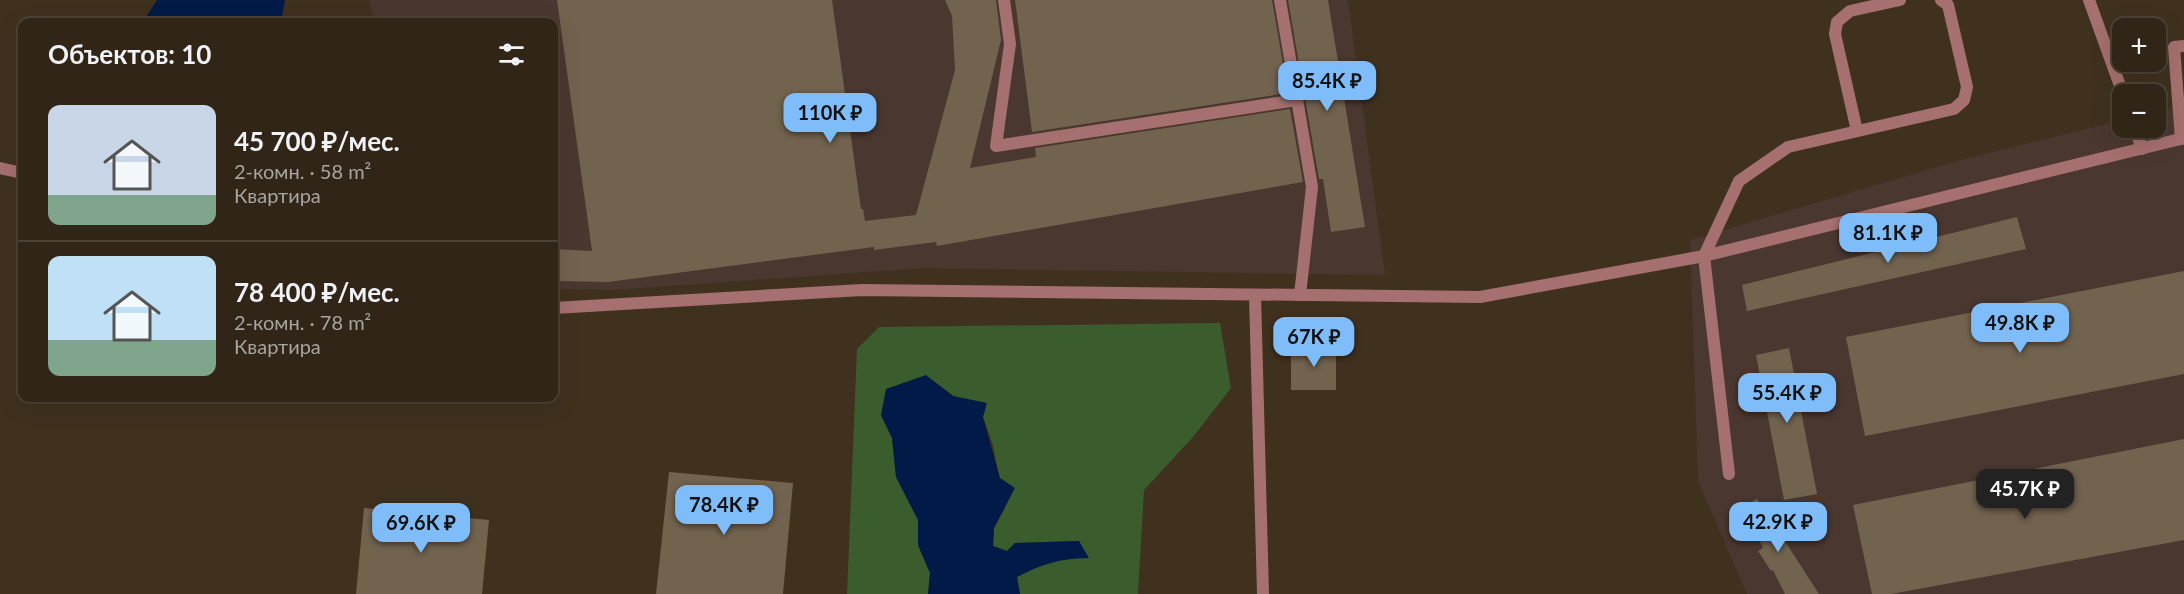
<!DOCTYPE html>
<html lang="ru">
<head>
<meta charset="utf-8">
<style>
  body { margin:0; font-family:Lato,sans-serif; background:#382d20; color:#f1f3f6; height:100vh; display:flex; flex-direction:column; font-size:22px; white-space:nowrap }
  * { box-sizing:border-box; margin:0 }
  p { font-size:20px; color:#a8a5a1 }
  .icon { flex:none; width:33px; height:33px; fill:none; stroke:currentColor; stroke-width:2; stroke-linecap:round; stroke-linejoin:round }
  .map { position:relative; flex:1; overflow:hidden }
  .details { position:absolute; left:18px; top:18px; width:540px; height:384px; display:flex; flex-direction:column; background:#302517; border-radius:12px; box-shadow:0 6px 24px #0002,0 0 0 2px #4b4236 }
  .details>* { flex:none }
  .buttons { position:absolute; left:2112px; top:18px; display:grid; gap:12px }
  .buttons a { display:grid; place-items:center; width:54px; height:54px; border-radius:12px; background:#302517; box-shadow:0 6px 24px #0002,0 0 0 2px #4b4236; font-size:30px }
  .price { position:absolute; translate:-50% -51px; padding:0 14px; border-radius:12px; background:#7fbdfa; color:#111; font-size:20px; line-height:39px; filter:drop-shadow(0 2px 3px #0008) }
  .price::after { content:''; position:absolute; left:50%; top:36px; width:18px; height:14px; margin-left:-9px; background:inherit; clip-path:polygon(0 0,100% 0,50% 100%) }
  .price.on { background:#222; color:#fff }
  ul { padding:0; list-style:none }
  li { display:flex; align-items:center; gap:18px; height:150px; padding:0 30px }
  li+li { border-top:2px solid #4b4236 }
  li span { display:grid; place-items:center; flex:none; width:168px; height:120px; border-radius:12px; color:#555 }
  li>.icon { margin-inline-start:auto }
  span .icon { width:72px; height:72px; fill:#fffc; stroke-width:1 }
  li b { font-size:26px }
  h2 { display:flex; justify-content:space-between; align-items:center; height:72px; padding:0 30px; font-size:26px }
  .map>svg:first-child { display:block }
</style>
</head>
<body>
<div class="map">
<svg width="2184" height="594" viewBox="0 0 2184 594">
  <rect width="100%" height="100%" fill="#40311f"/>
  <!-- industrial -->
  <g fill="#4a3730">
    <polygon points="369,0 1348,0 1385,275 923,268 614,290 554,289 554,22 374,22"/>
    <polygon points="2184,105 2184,594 1747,594 1698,481 1690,240 1957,161 2122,120 2122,128 2156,128 2156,112"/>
  </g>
  <!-- green -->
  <path fill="#3b5c2c" d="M1220 323 1231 388 1193 437 1144 490 1138 594H1020L1017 577C1041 564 1060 558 1088 558L1079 541 1015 543 1007 551 993 546 994 528 1005 508 993 445 983 417 926 376 881 415 892 438 896 477 918 520V545L930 573 928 594H847L857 349 879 327Z"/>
  <!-- water -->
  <g fill="#021a47">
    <polygon points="157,0 285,0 281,22 148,22 146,17"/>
    <path d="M926 375 953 396 987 403 983 417 1000 478 1015 488 994 528 993 546 1007 551 1015 543 1079 541 1089 558C1061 558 1042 564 1017 577L1020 594H928L930 573 918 545V520L896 477 892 438 881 415 886 389Z"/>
  </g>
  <!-- building -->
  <g fill="#72634f">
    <polygon points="557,0 832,0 861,209 863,209 865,221 916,215 955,70 952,16 945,0 996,0 1001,40 970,168 1036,157 1035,148 1290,109 1303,182 937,246 936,242 874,250 874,247 608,282 554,281 554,249 592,251"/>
    <polygon points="1015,0 1272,0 1288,93 1032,132"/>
    <polygon points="1288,0 1328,0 1365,227 1331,232 1323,179 1319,179"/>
    <polygon points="2017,217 2026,249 1747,311 1742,285"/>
    <polygon points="2184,271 2184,374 1865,436 1846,337"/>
    <rect x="1291" y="347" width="45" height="43"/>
    <polygon points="1789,348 1817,494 1784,500 1756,355"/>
    <polygon points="2184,439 2184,540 1891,594 1872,594 1853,505"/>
    <polygon points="669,472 793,483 783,594 656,594"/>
    <polygon points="1757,499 1781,535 1819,594 1785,594 1773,570 1771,571 1758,551 1763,548 1743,507"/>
    <polygon points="364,508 489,520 482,594 356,594"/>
  </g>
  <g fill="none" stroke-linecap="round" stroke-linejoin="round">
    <!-- lane -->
    <g stroke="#a5706f" stroke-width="12">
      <polyline points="1004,0 1010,44 996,146 1297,100"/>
      <polyline points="1280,0 1312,187 1300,295"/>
      <polyline points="2089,0 2123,94"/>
      <polyline points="2135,128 2142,149"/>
      <polyline points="1857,131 1835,34 1837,22 1850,11 1900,0"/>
      <polyline points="2181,139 2174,47 2184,46"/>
      <polyline points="0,168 22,173"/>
      <polyline points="1255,295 1263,594"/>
      <polyline points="554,308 862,290 1480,297 1704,256 2184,138"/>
      <polyline points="1729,474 1704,256 1739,181 1788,147 1954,109 1964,100 1967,87 1948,5 1941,0"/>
    </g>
  </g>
</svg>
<div class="buttons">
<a>+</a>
<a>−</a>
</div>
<b class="price" style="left:1327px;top:112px">85.4K ₽</b>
<b class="price" style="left:830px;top:144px">110K ₽</b>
<b class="price" style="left:1888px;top:264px">81.1K ₽</b>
<b class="price" style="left:2020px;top:354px">49.8K ₽</b>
<b class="price" style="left:1314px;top:368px">67K ₽</b>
<b class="price" style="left:1787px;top:424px">55.4K ₽</b>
<b class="price on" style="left:2025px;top:520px">45.7K ₽</b>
<b class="price" style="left:724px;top:536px">78.4K ₽</b>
<b class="price" style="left:1778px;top:553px">42.9K ₽</b>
<b class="price" style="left:421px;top:554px">69.6K ₽</b>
<section class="details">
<h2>Объектов: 10<svg class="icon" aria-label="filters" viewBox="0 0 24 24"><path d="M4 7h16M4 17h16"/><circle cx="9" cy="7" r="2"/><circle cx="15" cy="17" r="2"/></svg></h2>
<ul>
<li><span style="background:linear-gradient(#c9d6e8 75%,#7fa58c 0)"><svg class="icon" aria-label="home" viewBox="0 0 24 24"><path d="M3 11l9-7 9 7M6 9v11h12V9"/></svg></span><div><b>45 700 ₽/мес.</b><p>2-комн. · 58 m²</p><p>Квартира</p></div></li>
<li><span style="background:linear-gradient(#bfe0f5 70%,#7fa58c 0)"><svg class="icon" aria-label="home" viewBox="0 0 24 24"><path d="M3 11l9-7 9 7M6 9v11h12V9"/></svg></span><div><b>78 400 ₽/мес.</b><p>2-комн. · 78 m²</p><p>Квартира</p></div></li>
</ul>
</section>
</div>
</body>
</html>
